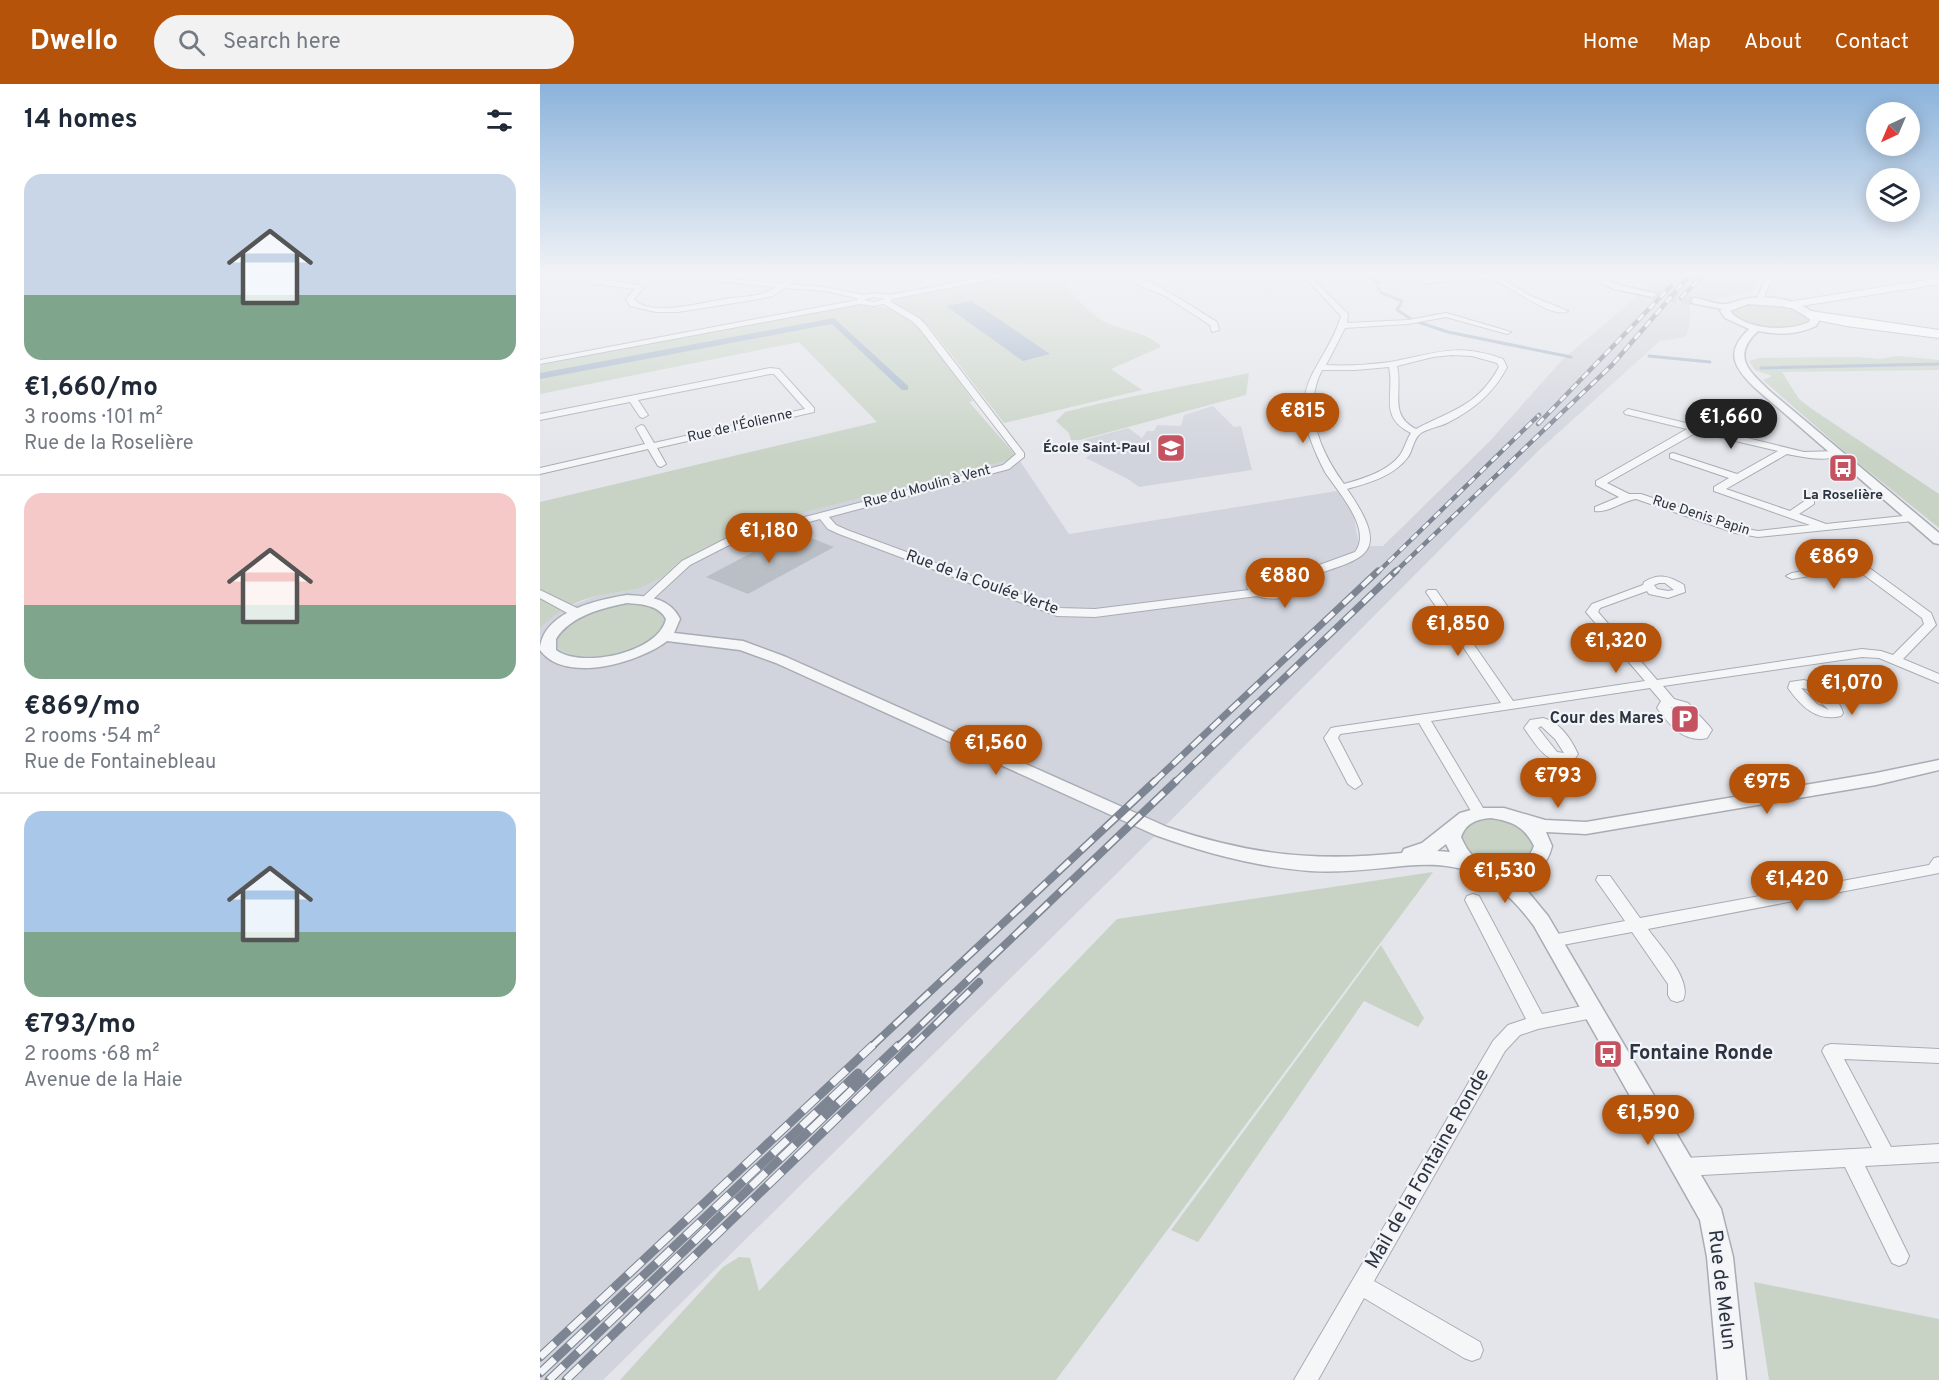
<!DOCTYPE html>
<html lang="en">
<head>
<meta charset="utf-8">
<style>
  body { margin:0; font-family:Overpass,sans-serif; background:#f2f2f3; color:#1f2937; height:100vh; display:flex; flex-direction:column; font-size:22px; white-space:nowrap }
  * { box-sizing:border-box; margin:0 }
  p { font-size:20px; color:#747a83 }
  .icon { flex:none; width:33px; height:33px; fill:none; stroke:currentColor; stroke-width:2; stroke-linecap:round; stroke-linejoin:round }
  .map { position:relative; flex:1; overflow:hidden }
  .drawer { display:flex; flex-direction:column; background:#fff; width:540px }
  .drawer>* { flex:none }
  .needle { width:39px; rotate:224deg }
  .buttons { position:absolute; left:1326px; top:18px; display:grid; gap:12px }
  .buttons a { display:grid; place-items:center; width:54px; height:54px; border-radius:50%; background:#fff; box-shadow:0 3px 15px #0003; font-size:30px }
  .price { position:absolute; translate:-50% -51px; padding:0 14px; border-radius:21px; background:#b45309; color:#fff; font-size:20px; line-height:39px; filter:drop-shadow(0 2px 3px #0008) }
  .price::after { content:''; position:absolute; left:50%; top:36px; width:18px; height:14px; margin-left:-9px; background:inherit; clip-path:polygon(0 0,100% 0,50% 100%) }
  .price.active { background:#222; color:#fff }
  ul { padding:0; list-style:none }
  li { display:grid; align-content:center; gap:12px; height:318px; padding:0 24px }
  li+li { border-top:2px solid #e0e1e3 }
  li span { display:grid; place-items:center; height:186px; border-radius:18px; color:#555 }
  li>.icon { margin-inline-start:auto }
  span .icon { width:108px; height:108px; fill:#fffc; stroke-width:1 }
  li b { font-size:26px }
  h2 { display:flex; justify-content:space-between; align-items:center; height:72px; padding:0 24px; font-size:26px }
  header { display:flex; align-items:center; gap:36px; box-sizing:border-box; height:84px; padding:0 30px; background:#b45309; color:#fff }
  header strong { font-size:28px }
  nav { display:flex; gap:33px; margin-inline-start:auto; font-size:21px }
  .search { width:420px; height:54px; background:#f2f2f3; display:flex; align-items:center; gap:15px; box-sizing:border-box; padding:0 21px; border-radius:33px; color:#747a83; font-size:22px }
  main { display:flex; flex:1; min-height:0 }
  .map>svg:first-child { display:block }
</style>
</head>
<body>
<header>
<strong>Dwello</strong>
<div class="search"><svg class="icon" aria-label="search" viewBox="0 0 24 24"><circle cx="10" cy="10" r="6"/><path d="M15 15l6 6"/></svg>Search here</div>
<nav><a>Home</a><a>Map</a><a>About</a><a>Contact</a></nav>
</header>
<main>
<section class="drawer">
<h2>14 homes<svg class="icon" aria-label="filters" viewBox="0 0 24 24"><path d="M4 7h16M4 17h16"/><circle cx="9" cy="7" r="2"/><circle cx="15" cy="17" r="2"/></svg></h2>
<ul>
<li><span style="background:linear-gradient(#c9d6e8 65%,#7fa58c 0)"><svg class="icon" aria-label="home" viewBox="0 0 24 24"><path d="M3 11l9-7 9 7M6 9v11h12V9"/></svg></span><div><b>€1,660/mo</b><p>3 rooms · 101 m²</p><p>Rue de la Roselière</p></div></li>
<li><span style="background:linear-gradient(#f6c9c9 60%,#7fa58c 0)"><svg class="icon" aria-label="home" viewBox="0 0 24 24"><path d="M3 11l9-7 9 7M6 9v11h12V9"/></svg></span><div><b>€869/mo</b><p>2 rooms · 54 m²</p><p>Rue de Fontainebleau</p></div></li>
<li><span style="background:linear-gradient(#a9c7e8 65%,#7fa58c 0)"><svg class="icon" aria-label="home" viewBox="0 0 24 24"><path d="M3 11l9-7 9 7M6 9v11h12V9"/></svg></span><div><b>€793/mo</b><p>2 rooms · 68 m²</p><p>Avenue de la Haie</p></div></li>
</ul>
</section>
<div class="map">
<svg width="1399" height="1296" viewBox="0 0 1399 1296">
  <rect width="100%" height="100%" fill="#e3e5ea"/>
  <!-- built -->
  <g fill="#d1d4dc">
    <polygon points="1118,191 1220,191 1212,208 1166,217 1155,215 1150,219 1150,239 1146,253 1120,257 998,367 637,730 63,1296 0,1296 0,543 5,536 23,525 56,512 98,505 121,494 139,478 164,464 204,448 209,442 478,374 529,450 797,407 814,433 819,462 843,462 950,357 1022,276 1099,211"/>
    <polygon points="673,322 694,343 701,342 712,386 599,403 588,395 546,374 557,366 552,359 544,356 588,344 602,354 607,347 614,347 617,341 641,342 644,331"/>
  </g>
  <!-- green -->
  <g fill="#c8d3c5">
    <path d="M472 191H524L525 201C537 215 554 235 572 241 591 248 602 248 619 260L621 263 571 285 602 306 464 339 389 242 374 230 350 219 361 212Z"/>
    <path d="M1213 219 1243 221 1267 232 1268 237C1251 252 1205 243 1191 228L1194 222Z"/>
    <polygon points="318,220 349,224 377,240 433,317 429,318 478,374 210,442 204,448 164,464 139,478 121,494 98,505 56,512 40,517 23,525 0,543 0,418 337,338 259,258 0,310 0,280"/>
    <polygon points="1358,272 1399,276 1399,286 1242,288 1259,315 1272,325 1399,410 1399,444 1311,373 1223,296 1232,292 1215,286 1209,277 1219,274 1318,273 1339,275"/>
    <path d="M709 289 706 311 540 356H531L529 349 516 337 525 328C587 312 648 302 709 289Z"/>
    <path d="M88 518C97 520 109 519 116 524 155 547 55 592 19 564 11 549 36 531 50 527 62 523 76 521 88 518Z"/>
    <path d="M944 734C966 734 991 741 994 766L983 780 961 785 926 772 919 748 925 741Z"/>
    <polygon points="893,788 516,1296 80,1296 183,1183 199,1173 210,1174 219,1207 577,835"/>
    <polygon points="841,861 884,934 878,943 824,917 658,1158 631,1146"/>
    <polygon points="1214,1198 1399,1235 1399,1296 1229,1296"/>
  </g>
  <!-- water -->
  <polygon fill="#a1b2c7" points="432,217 510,270 483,277 406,222"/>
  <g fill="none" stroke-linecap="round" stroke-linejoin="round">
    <!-- stream -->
    <g stroke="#a1b2c7" stroke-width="3">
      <polyline points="828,191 838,199"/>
      <polyline points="838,204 842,209 862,217 857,226 871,235"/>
      <polyline points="878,238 908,248 1031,273"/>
      <polyline points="1109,272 1170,278"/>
      <polyline points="1221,284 1399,280"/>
    </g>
    <!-- canal -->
    <polygon fill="#a1b2c7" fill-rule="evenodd" points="294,234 368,302 368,306 362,306 292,240 0,295 0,289"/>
  </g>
  <!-- building -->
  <polygon fill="#babfc6" points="266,452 294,463 208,510 166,493 228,460"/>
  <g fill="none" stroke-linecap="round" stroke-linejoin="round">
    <!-- tertiary-tunnel -->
    <polyline stroke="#bec1c8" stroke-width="10" stroke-dasharray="10 4.5" stroke-linecap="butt" points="1113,210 1155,217"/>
    <!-- minor casing -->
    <g stroke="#a8acb4" stroke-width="2">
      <g id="minor">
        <path d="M48 191H54L55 195 101 201 103 205 94 215C109 234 164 218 185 215 203 212 220 214 236 203L132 193 129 191 241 199 252 191H280C272 197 263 188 249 200L285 203 324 211 333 209 349 211 457 191H469L466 193 352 215 351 218 379 234 386 241 484 369V373L469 385 289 433 296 441 307 446 518 524 555 525 709 506 707 503 715 492 737 488 749 492 815 468C833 445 797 407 785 388 779 377 774 365 770 354 750 296 786 282 801 232L763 191H769L808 230 807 239 868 236 906 229 971 248 967 250 906 233 868 240 805 244 786 281C807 282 829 281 850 278 896 270 915 258 963 275L967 283C954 309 933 326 907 339 899 343 889 344 881 349 873 355 873 366 868 373 854 392 829 399 807 405 857 477 819 474 757 497L754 509C742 516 730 516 717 512L555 533 517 532 299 450 288 445 280 435 197 457 150 481 111 517H103L101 515 103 513 142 477 189 453 463 381 476 370 380 245 373 238 344 220 334 222 320 220 0 280V276L317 216V214L285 207 244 204 233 212 219 215 138 228H116L90 222 86 215 95 205 50 199 46 194ZM333 213 345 215 334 218 324 216ZM912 271 932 272 957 279 959 283C938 322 912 326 876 345 848 331 863 307 857 282L893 273ZM849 283C855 311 838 333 871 349 866 356 865 364 860 371 847 388 822 395 804 400 780 367 762 325 782 286H815ZM736 495 746 499 745 505 731 508 719 502 723 497Z"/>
        <path d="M584 191C603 189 659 227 677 238L679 246 672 248 670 241 625 212 601 202Z"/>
        <path d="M947 191H969L960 194 991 212 1028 227C1013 236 968 201 953 195 944 192 897 199 884 200L880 198 884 196Z"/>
        <polygon points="1227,191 1234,191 1222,217 1215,219"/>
        <polygon points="230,284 239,285 274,324 274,328 117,364 126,380 121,383 118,382 108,365 0,390 0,384 105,360 96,344 101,341 104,342 114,359 265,325 234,290 230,290 98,316 108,331 103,334 100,333 90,318 0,336 0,330"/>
        <path d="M1088 325 1154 341 1158 340 1162 343 1264 368 1297 367 1302 370C1289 379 1262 373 1247 370L1186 405 1250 427 1266 416H1274V420L1259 430 1286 440 1373 431 1378 434 1373 437 1218 453 1195 449 1096 415C1082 417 1069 429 1055 427V423L1079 413 1056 401V397L1147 345 1085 330 1084 328ZM1157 348 1238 367 1197 390 1133 369 1130 370V374L1189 394 1174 403V407L1270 441 1218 447 1201 444 1101 410H1089L1067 399Z"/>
        <path d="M1310 479 1328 483 1391 529 1396 541 1363 575 1399 590V599L1339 574 1322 573 1123 602 1134 615 1148 619 1170 643 1172 646 1167 654 1162 655C1141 656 1129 640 1117 624L1121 617 1110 604 891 637 946 729 939 734 934 732 879 639 800 650 798 654 822 700 815 705 808 700 784 654 791 644 796 643 961 619 886 508 888 506H896L973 617 1105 597 1046 528 1052 520 1103 501 1104 498C1119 489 1129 492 1144 501L1145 508 1128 514 1109 510 1107 507 1060 524 1058 528 1117 596 1322 565 1341 567 1353 571 1384 540 1382 534 1320 488 1310 485 1252 495 1246 492 1252 489ZM1119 499H1125L1134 506 1128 507 1117 505 1114 501ZM1131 623 1138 625 1158 647 1145 640Z"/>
        <polygon points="0,506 39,525 41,528 35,532 31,531 0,514"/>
        <path d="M1264 596C1278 600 1300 614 1303 629L1301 632C1276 638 1261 622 1248 604L1250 598ZM1261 604 1267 605 1289 626 1277 620Z"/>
        <path d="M1003 634C1020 638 1031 655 1038 670L1034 676C1007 683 998 663 984 644L990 636ZM1001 642 1015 655 1024 669 1017 668 998 644Z"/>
        <path d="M1399 773V789L1394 790 1108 845C1119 861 1153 896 1143 916L1137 918 1131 916 1128 911V900L1092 848 1012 863 1006 861 1004 857 1006 853 1012 851 1085 837 1056 796 1058 792H1070L1100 834 1389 781 1394 774Z"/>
        <polygon points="933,810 939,812 1002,930 1053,920 1059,922 1062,927 1059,932 1053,934 998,945 980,951 965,967 834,1197 940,1258 943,1266 940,1274 932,1277 924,1274 824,1214 778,1296 754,1296 953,957 968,941 986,935 925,816 927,812"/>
        <polygon points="1291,960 1399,965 1399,979 1304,975 1351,1063 1399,1060 1399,1078 1325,1082 1369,1172 1366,1179 1359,1182 1352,1179 1305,1083 1144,1092 1137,1089 1134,1083 1137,1077 1144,1074 1332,1064 1282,967 1285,962"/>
      </g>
    </g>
    <!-- tertiary casing -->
    <g stroke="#a8acb4" stroke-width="3">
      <g id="tertiary">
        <polygon points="1045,191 1055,191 1079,201 1117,210 1113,213 1074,205"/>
        <path d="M1155 214C1165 216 1178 221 1187 220 1193 219 1199 216 1205 215 1229 210 1264 216 1280 235L1276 242C1257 251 1239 251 1218 247 1190 273 1210 288 1232 309L1399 449V460L1394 459 1214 303C1193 282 1185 268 1209 245L1185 234 1180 227 1182 225 1152 219V215ZM1208 220 1250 223 1270 235 1269 238C1248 248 1205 246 1190 227Z"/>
        <path d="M87 511C108 512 130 514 140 535L134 549 203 557 246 573 627 743C710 771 775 778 862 769L864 765 882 759 920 729 938 724H964L1005 736 1046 738 1336 689 1399 676V686L1336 701 1046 750 1006 748 1012 762C1006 786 995 788 973 794L989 809 1008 832 1181 1125 1193 1173 1206 1296H1178L1167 1173 1160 1136 994 842C924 746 867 793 770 787 717 783 665 769 615 751L236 579 200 566 127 557C100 578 25 601 0 566 2 528 56 516 87 511ZM87 519C101 520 119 521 126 535 119 569 41 585 16 566V555C30 532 62 524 87 519ZM951 734C972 737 985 743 994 762 988 782 960 787 942 778 931 773 926 764 921 753 926 739 937 735 951 734ZM906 760 910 768 897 767Z"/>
      </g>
    </g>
    <!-- primary casing -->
    <g stroke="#a3aab5" stroke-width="2">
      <g id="primary">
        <polygon points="1399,194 1399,200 1248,224 1242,221 1248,218"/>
        <polygon points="1271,227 1399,246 1399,254 1306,242 1267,234 1267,228"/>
      </g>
    </g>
    <!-- minor -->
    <use href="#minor" fill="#f5f6f8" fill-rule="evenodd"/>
    <!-- tertiary -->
    <use href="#tertiary" fill="#f5f6f8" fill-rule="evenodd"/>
    <!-- primary -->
    <use href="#primary" fill="#fff" fill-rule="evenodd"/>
    <!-- rail-far3 casing -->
    <g stroke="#7d8592" stroke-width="4.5">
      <g id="rail-far3">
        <polyline points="1141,214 1163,191"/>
        <polyline points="998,340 1131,202"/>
        <polyline points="837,489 999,331"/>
        <polyline points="854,489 1072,281 1150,191"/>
      </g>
    </g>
    <!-- rail-far2 casing -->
    <g stroke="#7d8592" stroke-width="7">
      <g id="rail-far2">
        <polyline points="614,698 838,487"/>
        <polyline points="635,698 856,487"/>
      </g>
    </g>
    <!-- rail-far1 casing -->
    <g stroke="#7d8592" stroke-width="8">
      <g id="rail-far1">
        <polyline points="331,963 615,697"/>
        <polyline points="358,963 636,697"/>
        <polyline points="372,963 439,898"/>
      </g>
    </g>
    <!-- rail casing -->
    <g stroke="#7d8592" stroke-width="9">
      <g id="rail">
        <polyline points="0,1273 333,961"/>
        <polyline points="0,1289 318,989"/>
        <polyline points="9,1296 359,961"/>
        <polyline points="26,1296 373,961"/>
      </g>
    </g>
    <!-- rail-far3 -->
    <use href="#rail-far3" stroke="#f2f4f7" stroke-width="3" stroke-dasharray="8" stroke-linecap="butt"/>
    <!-- rail-far2 -->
    <use href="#rail-far2" stroke="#f2f4f7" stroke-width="4.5" stroke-dasharray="13" stroke-linecap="butt"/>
    <!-- rail-far1 -->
    <use href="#rail-far1" stroke="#f2f4f7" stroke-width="5" stroke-dasharray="16" stroke-linecap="butt"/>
    <!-- rail -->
    <use href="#rail" stroke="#f2f4f7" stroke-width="7" stroke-dasharray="20" stroke-linecap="butt"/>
  </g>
  <!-- sky -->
  <linearGradient id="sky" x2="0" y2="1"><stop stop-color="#8bb3db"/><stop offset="0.51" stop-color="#f2f3f6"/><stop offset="1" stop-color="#f2f3f6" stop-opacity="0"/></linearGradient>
  <rect width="1399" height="372" fill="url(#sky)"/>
  <!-- icons -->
  <defs>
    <g id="school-square" transform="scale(1.5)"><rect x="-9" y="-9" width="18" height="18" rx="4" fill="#c45260" stroke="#f2f4f7"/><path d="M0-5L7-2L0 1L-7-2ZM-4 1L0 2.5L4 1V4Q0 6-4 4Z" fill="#fff"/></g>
    <g id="bus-square" transform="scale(1.5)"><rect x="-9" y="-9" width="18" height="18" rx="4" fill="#c45260" stroke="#f2f4f7"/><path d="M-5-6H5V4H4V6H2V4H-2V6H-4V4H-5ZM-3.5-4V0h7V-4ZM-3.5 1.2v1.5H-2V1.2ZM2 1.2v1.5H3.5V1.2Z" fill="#fff"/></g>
    <g id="parking-square" transform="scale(1.5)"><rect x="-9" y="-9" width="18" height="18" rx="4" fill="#c45260" stroke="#f2f4f7"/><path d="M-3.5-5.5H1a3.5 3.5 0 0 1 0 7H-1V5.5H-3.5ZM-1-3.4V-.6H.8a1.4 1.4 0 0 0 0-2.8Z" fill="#fff"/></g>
  </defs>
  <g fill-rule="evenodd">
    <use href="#school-square" x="631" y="364"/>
    <use href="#bus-square" x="1303" y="384"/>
    <use href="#parking-square" x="1145" y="635"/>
    <use href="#bus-square" x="1068" y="970"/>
  </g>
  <g text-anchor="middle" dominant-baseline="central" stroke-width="4.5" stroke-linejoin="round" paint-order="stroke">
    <!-- far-street labels -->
    <g font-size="14" fill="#2c3341" stroke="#f2f4f7">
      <text transform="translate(200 342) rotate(-13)">Rue de l'Éolienne</text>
      <text transform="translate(387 403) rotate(-15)">Rue du Moulin à Vent</text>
      <text transform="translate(1161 432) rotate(18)">Rue Denis Papin</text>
    </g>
    <!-- far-poi labels -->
    <g font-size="14" font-weight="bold" fill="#2c3341" stroke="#f2f4f7" text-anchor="end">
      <text x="610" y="364">École Saint-Paul</text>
      <text x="1303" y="411" text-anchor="middle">La Roselière</text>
    </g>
    <!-- street labels -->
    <g font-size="16" fill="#2c3341" stroke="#f2f4f7">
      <text transform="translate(442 499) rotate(20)">Rue de la Coulée Verte</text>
    </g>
    <!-- poi labels -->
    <g font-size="16" font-weight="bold" fill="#2c3341" stroke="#f2f4f7" text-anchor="end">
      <text x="1124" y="635">Cour des Mares</text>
    </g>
    <!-- near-poi labels -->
    <g font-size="20" font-weight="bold" fill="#2c3341" stroke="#f2f4f7" text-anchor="start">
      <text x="1089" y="970">Fontaine Ronde</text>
    </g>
    <!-- near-street labels -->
    <g font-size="20" fill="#2c3341" stroke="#f2f4f7">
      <text transform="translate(888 1085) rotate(-60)">Mail de la Fontaine Ronde</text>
      <text transform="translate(1181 1206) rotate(83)">Rue de Melun</text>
    </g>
  </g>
</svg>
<div class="buttons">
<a><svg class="needle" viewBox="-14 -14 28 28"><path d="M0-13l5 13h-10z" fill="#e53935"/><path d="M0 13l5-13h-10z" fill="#747a83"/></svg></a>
<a><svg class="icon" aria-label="layers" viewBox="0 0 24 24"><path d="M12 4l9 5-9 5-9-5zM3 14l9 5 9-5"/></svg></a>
</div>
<b class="price" style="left:763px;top:360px">€815</b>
<b class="price active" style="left:1191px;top:366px">€1,660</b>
<b class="price" style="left:229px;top:480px">€1,180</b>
<b class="price" style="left:1294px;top:506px">€869</b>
<b class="price" style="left:745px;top:525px">€880</b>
<b class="price" style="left:918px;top:573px">€1,850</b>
<b class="price" style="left:1076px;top:590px">€1,320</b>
<b class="price" style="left:1312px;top:632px">€1,070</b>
<b class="price" style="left:456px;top:692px">€1,560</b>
<b class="price" style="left:1018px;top:725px">€793</b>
<b class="price" style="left:1227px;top:731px">€975</b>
<b class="price" style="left:965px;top:820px">€1,530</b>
<b class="price" style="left:1257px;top:828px">€1,420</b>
<b class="price" style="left:1108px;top:1062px">€1,590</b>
</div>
</main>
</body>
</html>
